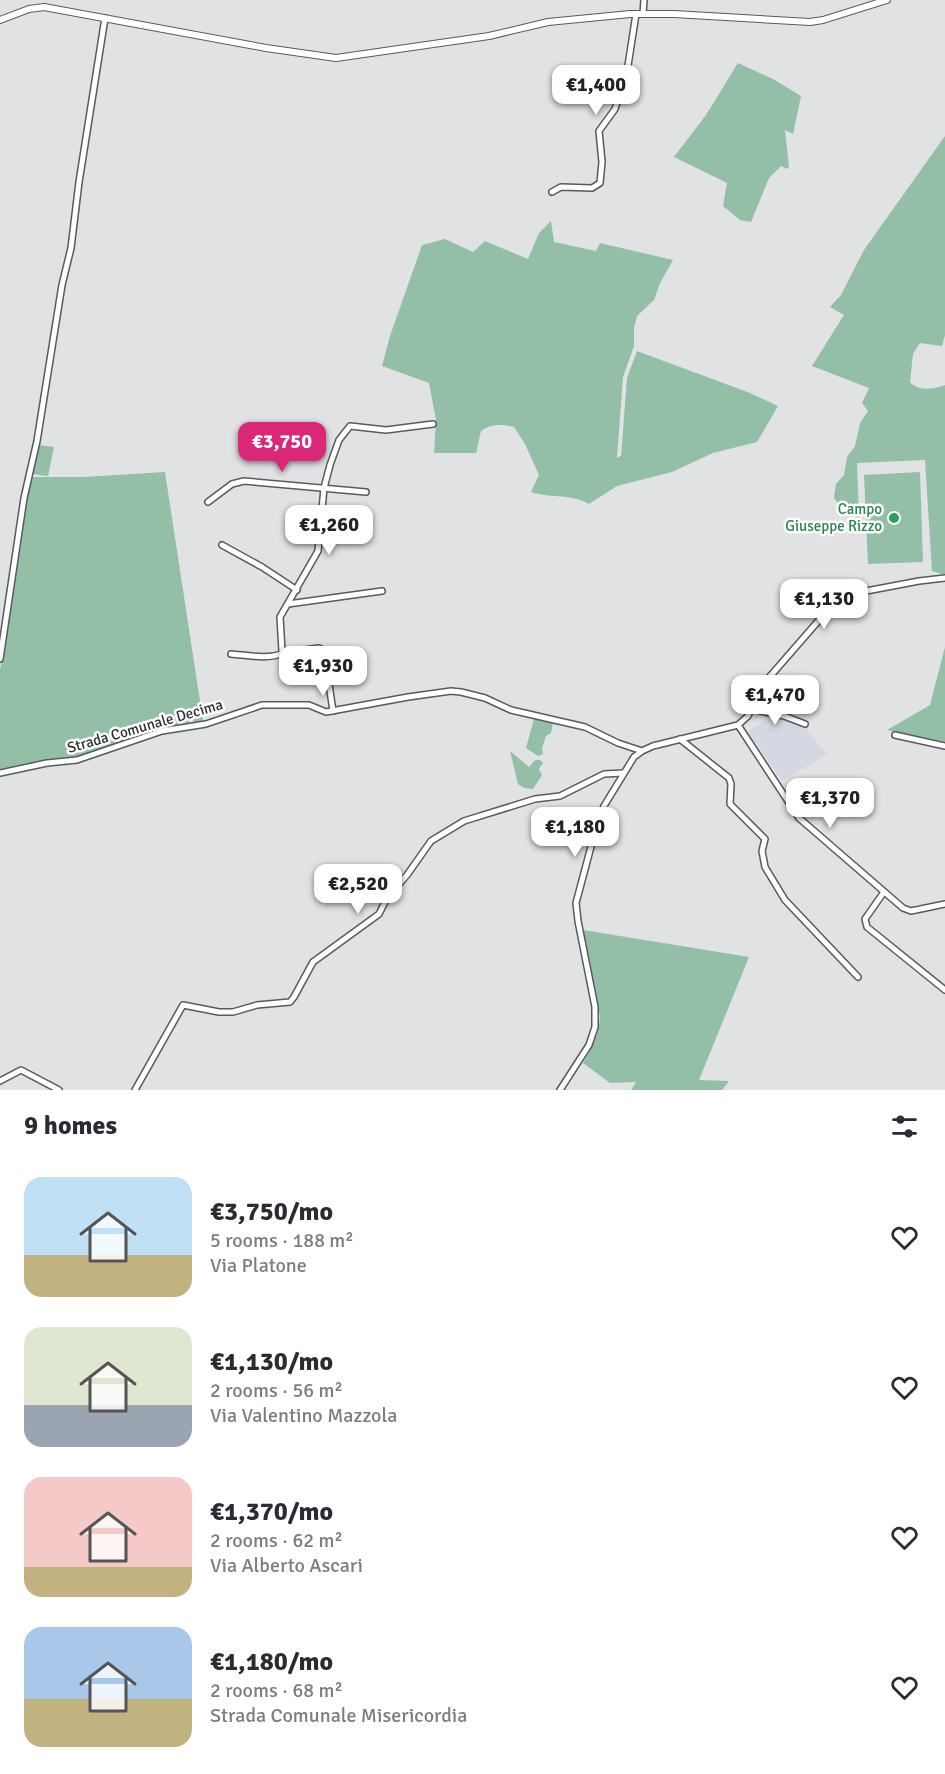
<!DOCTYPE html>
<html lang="en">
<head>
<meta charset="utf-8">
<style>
  body { margin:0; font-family:Signika,sans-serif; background:#f2f2f3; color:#2b2b33; height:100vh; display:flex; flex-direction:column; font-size:22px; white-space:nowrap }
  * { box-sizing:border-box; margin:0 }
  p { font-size:20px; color:#7c7c81 }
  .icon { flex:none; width:33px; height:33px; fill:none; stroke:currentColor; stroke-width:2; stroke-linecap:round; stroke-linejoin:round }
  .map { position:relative; height:1090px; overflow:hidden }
  .details { display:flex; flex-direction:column; background:#fff; flex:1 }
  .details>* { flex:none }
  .price { position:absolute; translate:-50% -51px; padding:0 14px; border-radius:12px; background:#fff; color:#222; font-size:20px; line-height:39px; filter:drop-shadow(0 2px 3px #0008) }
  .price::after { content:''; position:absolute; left:50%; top:36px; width:18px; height:14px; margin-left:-9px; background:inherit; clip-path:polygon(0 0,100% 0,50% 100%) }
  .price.current { background:#db2777; color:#fff }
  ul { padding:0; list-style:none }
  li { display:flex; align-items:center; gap:18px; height:150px; padding:0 24px }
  li span { display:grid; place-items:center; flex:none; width:168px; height:120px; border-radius:18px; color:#555 }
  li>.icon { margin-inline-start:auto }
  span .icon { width:72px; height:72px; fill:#fffc; stroke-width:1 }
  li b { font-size:26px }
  h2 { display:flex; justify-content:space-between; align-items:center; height:72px; padding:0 24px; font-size:26px }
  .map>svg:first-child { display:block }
</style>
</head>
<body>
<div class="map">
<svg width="945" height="1090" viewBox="0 0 945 1090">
  <rect width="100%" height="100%" fill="#e1e2e4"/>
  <!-- built -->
  <polygon fill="#d5d8e2" points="772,715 803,726 827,754 782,781 748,733 751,729"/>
  <!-- green -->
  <g fill="#93bfa7">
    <polygon points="738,63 773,79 801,96 793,134 785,130 789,167 787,169 781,166 769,178 751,222 740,220 723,206 727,183 674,157 706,115"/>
    <path d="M945 136V335L942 346 920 343 913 354 910 382C919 392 934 389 945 385V575L932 571 925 460 857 463 859 519 848 506 838 503 834 498 836 484 844 475 847 457 855 446 860 423 868 411 862 403 869 388 812 366 844 315 830 307 841 295 864 250Z"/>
    <path d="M551 221 554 242 596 251 600 243 673 260 660 283 654 300 637 316 634 328V346L623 377 617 458 621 456 627 378 637 351 750 393 778 406 757 442 713 453 672 472 617 486 589 504C569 493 554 499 531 492L539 475 525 444 514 427C503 424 490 424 481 431L476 453H434L436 420 429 383 382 366 390 336 422 245 445 239 473 252 485 241 528 259 539 233Z"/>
    <polygon points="38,445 54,447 48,476 32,474"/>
    <polygon points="165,472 203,721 194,724 193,720 189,721 189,724 164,728 77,757 0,770 0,670 21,544 22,521 31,477 84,477"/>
    <polygon points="920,472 923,562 868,564 864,475"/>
    <polygon points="945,647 945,744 887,730 930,705"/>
    <polygon points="534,719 553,723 551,733 546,736 542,748 543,754 538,756 526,748"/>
    <polygon points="510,751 529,767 535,760 540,760 543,763 539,769 542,775 533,789 524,788 518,784"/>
    <path d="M583 930 749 957 699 1080 729 1081 722 1090H631L636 1082 610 1083 583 1063C592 1048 599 1034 600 1017Z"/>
  </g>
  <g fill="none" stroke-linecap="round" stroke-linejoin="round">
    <!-- minor casing -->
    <g stroke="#595a5c" stroke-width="8">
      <g id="minor">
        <polyline points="643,14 644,0"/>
        <polyline points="552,192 561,187 592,188 600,183 602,162 599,131 615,109 627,72 636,14"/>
        <polyline points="208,502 232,484 244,481 366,492"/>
        <polyline points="222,545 262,567 297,590"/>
        <polyline points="288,604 382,591"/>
        <path d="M231 654C246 655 269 660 283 653"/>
        <polyline points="0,659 24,498 37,441 62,285 71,248 79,182 105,18"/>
        <polyline points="751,709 784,716 805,724"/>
        <polyline points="333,711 324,651 319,648 283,653 282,651 280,617 318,551 324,488 330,465 339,440 350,426 386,430 433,424"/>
        <polyline points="738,725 799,818 903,908 911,911 945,904"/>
        <polyline points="895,735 945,746"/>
        <polyline points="680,739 729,778 731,784 730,804 765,839 762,851 765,867 785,900 858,977"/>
        <polyline points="0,773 47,763 77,760 162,731 206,724 262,705 309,705 326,712 408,697 451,691 461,692 485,698 511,710 585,727 618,743 642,751"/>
        <polyline points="884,892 865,919 867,927 945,990"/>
        <polyline points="0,1081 21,1070 59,1090"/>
        <polyline points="135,1090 183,1005 219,1012 233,1012 257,1005 290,1002 294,997 313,962 379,914 387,898 407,875 431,841 464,821 535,799 560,796 604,774 623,773"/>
        <polyline points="560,1090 589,1045 595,1027 595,1007 578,921 576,903 597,824 604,806 634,757 642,751 653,746 738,725 748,716 757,695 766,681 834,603 861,592 919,581 945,578"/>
      </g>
    </g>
    <!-- tertiary casing -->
    <g stroke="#595a5c" stroke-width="8">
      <polyline id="tertiary" points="0,20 29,9 44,7 266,48 336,58 489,36 548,22 630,14 674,14 810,22 823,20 887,0"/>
    </g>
    <!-- minor -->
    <use href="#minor" stroke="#fff" stroke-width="5"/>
    <!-- tertiary -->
    <use href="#tertiary" stroke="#fff" stroke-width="6"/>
  </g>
  <!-- markers -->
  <circle fill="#2e9e5b" stroke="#fff" stroke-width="2" cx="894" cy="518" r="6"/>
  <g text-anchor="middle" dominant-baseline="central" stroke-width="5" stroke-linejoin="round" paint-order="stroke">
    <!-- leisure labels -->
    <g font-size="15" fill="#27864d" stroke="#fff" text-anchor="end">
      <text x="882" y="509">Campo<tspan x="882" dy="17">Giuseppe Rizzo</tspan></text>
    </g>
    <!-- street labels -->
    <g font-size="15" fill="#2e2f2f" stroke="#fff">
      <text transform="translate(145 726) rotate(-16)">Strada Comunale Decima</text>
    </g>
  </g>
</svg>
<b class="price" style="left:596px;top:116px">€1,400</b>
<b class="price current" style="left:282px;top:473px">€3,750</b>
<b class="price" style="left:329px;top:556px">€1,260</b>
<b class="price" style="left:824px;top:630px">€1,130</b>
<b class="price" style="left:323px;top:697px">€1,930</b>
<b class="price" style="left:775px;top:726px">€1,470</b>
<b class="price" style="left:830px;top:829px">€1,370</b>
<b class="price" style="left:575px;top:858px">€1,180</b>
<b class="price" style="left:358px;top:915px">€2,520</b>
</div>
<section class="details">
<h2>9 homes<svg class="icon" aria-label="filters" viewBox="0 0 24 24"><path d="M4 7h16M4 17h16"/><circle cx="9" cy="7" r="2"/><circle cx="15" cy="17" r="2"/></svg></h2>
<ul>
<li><span style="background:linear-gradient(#bfe0f5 65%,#c2b280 0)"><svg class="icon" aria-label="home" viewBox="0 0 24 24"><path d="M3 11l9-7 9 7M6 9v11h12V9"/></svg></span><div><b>€3,750/mo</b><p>5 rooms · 188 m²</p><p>Via Platone</p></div><svg class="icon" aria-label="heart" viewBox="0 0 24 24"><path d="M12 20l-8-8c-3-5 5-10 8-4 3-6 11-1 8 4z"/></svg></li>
<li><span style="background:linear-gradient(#dfe7d0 65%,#9aa5b1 0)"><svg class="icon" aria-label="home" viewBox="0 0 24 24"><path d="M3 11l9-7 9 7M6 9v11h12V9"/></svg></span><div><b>€1,130/mo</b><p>2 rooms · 56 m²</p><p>Via Valentino Mazzola</p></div><svg class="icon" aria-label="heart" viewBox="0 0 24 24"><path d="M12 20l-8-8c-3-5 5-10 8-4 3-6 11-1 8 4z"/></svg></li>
<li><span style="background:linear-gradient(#f6c9c9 75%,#c2b280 0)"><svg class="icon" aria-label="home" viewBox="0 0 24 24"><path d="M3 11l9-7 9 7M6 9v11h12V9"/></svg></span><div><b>€1,370/mo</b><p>2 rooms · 62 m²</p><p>Via Alberto Ascari</p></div><svg class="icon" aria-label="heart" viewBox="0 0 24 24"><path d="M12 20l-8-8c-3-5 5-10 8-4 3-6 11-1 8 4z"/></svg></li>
<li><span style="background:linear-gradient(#a9c7e8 60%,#c2b280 0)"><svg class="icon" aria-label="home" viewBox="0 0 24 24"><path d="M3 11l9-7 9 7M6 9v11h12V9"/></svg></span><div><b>€1,180/mo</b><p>2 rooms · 68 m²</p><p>Strada Comunale Misericordia</p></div><svg class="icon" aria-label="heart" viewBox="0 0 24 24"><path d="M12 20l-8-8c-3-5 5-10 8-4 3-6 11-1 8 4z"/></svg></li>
</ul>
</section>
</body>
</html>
